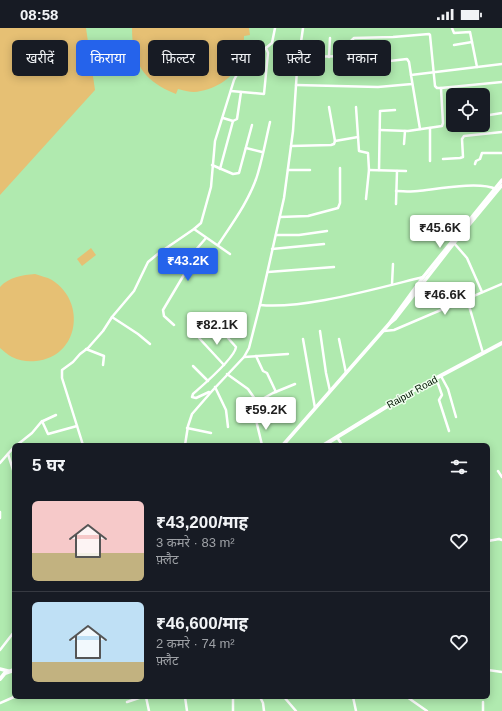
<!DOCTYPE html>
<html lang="hi">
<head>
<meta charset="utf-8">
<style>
  body { margin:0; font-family:Helvetica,"Noto Sans Devanagari",sans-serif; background:#20242c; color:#f1f3f6; height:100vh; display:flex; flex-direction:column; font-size:15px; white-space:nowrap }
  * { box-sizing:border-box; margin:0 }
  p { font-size:13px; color:#9ea1a6 }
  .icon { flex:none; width:22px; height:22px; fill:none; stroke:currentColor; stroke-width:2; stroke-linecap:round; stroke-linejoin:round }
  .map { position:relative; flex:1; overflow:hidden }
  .details { position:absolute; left:12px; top:415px; width:478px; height:256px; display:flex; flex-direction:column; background:#171b24; border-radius:6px; box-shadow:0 2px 10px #0003 }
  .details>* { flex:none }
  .hud { position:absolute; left:12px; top:12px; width:478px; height:36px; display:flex; gap:8px }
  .controls { position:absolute; left:446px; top:60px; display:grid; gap:8px }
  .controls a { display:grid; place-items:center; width:44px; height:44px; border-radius:6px; background:#171b24; box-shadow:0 2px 10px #0003; font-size:20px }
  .price { position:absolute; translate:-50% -34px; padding:0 9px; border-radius:4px; background:#fff; color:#222; font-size:13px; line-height:26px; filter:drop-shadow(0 1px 2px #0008) }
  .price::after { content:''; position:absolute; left:50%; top:24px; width:12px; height:9px; margin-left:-6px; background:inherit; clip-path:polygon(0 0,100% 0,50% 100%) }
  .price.on { background:#2563eb; color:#fff }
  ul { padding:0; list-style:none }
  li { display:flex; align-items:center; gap:12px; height:100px; padding:0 20px }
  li+li { border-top:1px solid #363941 }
  li span { display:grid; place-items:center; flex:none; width:112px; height:80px; border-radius:6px; color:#555 }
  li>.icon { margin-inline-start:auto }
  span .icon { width:48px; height:48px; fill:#fffc; stroke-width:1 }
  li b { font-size:17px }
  h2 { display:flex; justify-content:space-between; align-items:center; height:48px; padding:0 20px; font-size:17px }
  .tag { padding:0 14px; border-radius:6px; background:#171b24; box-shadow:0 2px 10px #0003; font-size:14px; line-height:36px }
  .tag.on { background:#2563eb; color:#fff }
  .status { display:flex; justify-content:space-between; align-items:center; height:28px; padding:0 20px; background:#171b24; direction:ltr }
  .status svg { height:11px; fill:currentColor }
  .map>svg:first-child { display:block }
</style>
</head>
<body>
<div class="status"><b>08:58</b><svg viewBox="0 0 49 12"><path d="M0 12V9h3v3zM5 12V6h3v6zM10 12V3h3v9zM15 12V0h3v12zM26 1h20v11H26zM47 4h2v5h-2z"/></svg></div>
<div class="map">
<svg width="502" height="683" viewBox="0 0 502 683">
  <rect width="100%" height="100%" fill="#b0eaaf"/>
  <!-- green -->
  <g fill="#e6c074">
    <polygon points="0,0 86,0 95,62 0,167"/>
    <path d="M132 0H249L250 7 244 8C244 17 243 25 240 33 234 51 212 63 194 64 189 64 183 62 178 61L176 66C144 53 132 36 132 0Z"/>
    <polygon points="91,220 96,227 82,238 77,231"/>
    <path d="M35 246C40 248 47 249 52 252 87 274 79 329 36 333 28 334 20 333 12 329 8 327 4 323 0 320V259C9 249 22 247 35 246Z"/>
  </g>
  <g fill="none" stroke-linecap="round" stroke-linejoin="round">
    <!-- minor -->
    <g stroke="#fff" stroke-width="2.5">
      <polyline points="452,0 454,5 470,4 477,39"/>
      <polyline points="454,17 472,14"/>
      <polyline points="298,29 350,28 353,25 351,13 354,10 393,9 429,6 430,7 435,58 437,60 441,60 502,54"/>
      <polyline points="329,29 330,10"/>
      <polyline points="355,37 407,31 409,34 411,47"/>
      <polyline points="296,57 378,59 412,56"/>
      <polyline points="231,63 264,66 268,25 266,20"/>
      <polyline points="356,79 359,123 368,125 369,142 366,171"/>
      <polyline points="483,88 502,85"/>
      <polyline points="223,90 233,93 237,91 241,64"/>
      <polyline points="420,101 411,47 502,36"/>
      <polyline points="380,102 408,103 442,98 443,95 441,60"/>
      <polyline points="335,113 358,109"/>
      <polyline points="404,116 405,103"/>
      <polyline points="291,118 331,117 334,116 335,113 329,79"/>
      <polyline points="246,120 262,124"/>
      <polyline points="443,131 460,130 463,129 462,111 464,108 502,104"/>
      <polyline points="430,133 430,100"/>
      <polyline points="475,136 476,133 480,131 482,125 502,125"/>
      <polyline points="212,137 233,146 239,145 252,97"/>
      <polyline points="220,141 233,93"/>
      <polyline points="288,142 310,142"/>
      <polyline points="369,142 406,143"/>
      <polyline points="379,142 380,83 395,82"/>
      <path d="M396 163C403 163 411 164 418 163 437 161 479 153 496 161"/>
      <polyline points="396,176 397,143"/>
      <polyline points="280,189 308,188 338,180 340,175 340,140"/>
      <polyline points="194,201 230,226"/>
      <polyline points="276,207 299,207 327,203"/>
      <polyline points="454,215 467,230 482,264"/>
      <path d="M218 217C232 196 251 170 258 145 263 128 266 111 270 94"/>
      <polyline points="272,221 324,216"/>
      <polyline points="268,244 334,239"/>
      <polyline points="392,256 393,236"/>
      <polyline points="467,271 483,325"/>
      <path d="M260 277C282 279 303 276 325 272 358 266 391 257 423 249"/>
      <polyline points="112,289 138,306 150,316"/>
      <polyline points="174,297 164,288 163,282 185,245 194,224 206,210"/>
      <polyline points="320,303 326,345 330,363"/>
      <polyline points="384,303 394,302 502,256"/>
      <polyline points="199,310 224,337"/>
      <polyline points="303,311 315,380"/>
      <polyline points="339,311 346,345"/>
      <polyline points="86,321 104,328 103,337"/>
      <polyline points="256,328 263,343 267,345 276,364"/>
      <polyline points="244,329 288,326"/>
      <polyline points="193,338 208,353"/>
      <polyline points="227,346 248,361 257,374 273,365 295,356"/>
      <polyline points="441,348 448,361 456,389"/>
      <polyline points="436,350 442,367 439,372 449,403"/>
      <polyline points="215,359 226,382 228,399"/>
      <path d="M209 364 196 370 192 369 193 366C202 358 235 330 236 319L228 310"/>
      <polyline points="256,392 262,417"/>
      <polyline points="43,393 56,387"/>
      <polyline points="187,400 211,405"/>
      <polyline points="337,409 342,417"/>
      <polyline points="17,417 32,405 42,393 48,406 77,398"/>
      <path d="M83 417 62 350V342L73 334 80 326 88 320 103 303 112 289 134 263 148 234 159 225 194 201 201 195 211 159 215 113 234 52C242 35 259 26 272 15L275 0"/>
      <polyline points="185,417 188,398 192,386 212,363 244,329 249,320 260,277 284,170 293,103 297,42 303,0"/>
      <polyline points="8,426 14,445"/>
      <polyline points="0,435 14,419"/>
      <polyline points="498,443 502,449"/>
      <polyline points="0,484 0,490"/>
      <polyline points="488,513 499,511 502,512"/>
      <polyline points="0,622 14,604"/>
      <polyline points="488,642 502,644"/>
      <polyline points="146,669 149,683"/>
      <polyline points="185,669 187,683"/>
      <polyline points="260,669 263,675 264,683"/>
      <polyline points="284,669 296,683"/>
      <polyline points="353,669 356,683"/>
      <polyline points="407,669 427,683"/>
      <polyline points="127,674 142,669"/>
      <polyline points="483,674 483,683"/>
      <polyline points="0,675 14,669"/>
      <polyline points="233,683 233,669"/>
    </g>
    <!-- tertiary -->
    <g stroke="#fff" stroke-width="3.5">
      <polyline points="390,295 395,291 454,215 502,157"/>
      <polyline points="283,417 389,296 424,248 502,152"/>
      <polyline points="0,641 8,643"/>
    </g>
    <!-- secondary -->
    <g stroke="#fff" stroke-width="4">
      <polyline points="324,417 412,363 502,315"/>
      <polyline points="0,651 5,645 14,642"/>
    </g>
  </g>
  <g text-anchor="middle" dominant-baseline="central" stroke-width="3" stroke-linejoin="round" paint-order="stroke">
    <!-- street labels -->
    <g font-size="10" fill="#011502" stroke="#eeffed">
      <text transform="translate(412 364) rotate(-29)">Raipur Road</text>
    </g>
  </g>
</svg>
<div class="controls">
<a><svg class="icon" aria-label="locate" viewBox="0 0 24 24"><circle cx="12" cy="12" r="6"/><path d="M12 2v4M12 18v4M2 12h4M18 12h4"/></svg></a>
</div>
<b class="price" style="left:440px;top:221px">₹45.6K</b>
<b class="price on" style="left:188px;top:254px">₹43.2K</b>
<b class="price" style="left:445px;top:288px">₹46.6K</b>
<b class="price" style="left:217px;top:318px">₹82.1K</b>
<b class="price" style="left:266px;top:403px">₹59.2K</b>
<div class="hud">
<a class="tag">खरीदें</a>
<a class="tag on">किराया</a>
<a class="tag">फ़िल्टर</a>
<a class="tag">नया</a>
<a class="tag">फ़्लैट</a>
<a class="tag">मकान</a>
</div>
<section class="details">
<h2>5 घर<svg class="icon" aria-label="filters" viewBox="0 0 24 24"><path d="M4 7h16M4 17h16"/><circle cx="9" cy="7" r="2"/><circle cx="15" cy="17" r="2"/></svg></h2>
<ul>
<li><span style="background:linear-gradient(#f6c9c9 65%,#c2b280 0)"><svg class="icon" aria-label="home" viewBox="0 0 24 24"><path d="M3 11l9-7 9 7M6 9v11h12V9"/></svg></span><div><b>₹43,200/माह</b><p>3 कमरे · 83 m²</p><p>फ़्लैट</p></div><svg class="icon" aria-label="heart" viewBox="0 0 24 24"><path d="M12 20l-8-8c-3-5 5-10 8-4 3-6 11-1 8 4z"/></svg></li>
<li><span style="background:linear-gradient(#bfe0f5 75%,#c2b280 0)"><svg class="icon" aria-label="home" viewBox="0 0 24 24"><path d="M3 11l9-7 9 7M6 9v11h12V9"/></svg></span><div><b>₹46,600/माह</b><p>2 कमरे · 74 m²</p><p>फ़्लैट</p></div><svg class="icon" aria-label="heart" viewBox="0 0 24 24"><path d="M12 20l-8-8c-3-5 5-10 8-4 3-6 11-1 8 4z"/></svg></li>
</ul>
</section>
</div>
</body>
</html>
